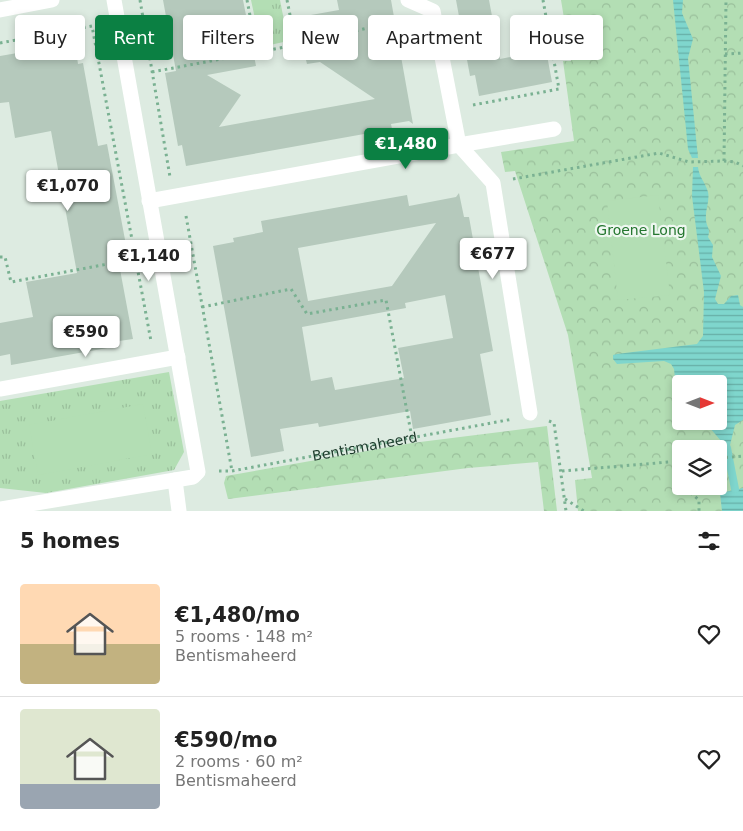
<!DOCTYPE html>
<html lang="en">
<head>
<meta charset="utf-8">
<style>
  body { margin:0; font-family:"DejaVu Sans",sans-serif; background:#f6f6f6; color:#222; height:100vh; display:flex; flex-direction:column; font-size:19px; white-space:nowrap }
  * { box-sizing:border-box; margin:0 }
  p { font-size:16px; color:#767676 }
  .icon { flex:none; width:28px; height:28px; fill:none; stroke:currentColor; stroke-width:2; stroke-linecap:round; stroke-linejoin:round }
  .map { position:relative; height:511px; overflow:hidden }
  .details { display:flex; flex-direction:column; background:#fff; flex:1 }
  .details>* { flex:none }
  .guide { position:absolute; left:15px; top:15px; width:714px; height:45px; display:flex; gap:10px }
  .needle { width:32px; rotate:90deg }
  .controls { position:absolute; left:672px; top:375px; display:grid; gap:10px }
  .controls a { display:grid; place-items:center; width:55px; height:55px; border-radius:5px; background:#fff; box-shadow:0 2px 8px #0003; font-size:25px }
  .price { position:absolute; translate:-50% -42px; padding:0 11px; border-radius:5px; background:#fff; color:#222; font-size:16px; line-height:32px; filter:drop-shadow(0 1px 2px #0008) }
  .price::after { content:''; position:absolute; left:50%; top:30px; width:15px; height:11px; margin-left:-8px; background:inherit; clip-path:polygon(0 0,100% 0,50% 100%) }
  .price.on { background:#0b8043; color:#fff }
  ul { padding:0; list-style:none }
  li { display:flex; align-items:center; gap:15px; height:125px; padding:0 20px }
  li+li { border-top:1px solid #e0e0e0 }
  li span { display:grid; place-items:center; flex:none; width:140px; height:100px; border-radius:5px; color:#555 }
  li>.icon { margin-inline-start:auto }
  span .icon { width:60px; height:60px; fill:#fffc; stroke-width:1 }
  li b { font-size:21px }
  h2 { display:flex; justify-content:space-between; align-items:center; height:60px; padding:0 20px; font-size:21px }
  .chip { padding:0 18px; border-radius:5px; background:#fff; box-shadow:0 2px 8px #0003; font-size:18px; line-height:45px }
  .chip.on { background:#0b8043; color:#fff }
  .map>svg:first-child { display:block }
</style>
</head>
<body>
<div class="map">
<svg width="743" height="511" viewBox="0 0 743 511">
  <defs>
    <pattern id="grass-tufts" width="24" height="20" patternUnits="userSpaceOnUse" patternTransform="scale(1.25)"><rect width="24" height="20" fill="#b3deb4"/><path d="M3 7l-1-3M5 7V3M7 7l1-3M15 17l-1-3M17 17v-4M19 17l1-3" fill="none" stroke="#9abf9b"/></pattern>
    <pattern id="forest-crowns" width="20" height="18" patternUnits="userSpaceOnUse" patternTransform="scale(1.25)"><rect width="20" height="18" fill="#b3deb4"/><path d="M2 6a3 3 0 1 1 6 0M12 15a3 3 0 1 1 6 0" fill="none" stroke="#9abf9b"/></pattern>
    <pattern id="water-rules" width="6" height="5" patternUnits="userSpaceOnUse" patternTransform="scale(1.25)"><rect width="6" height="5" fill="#7fd6cd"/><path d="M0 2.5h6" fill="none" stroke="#67afa7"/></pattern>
  </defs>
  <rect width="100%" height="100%" fill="#ddebe1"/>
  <!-- grass -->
  <g fill="url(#grass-tufts)">
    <polygon points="251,0 280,0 288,41 261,47"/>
    <polygon points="169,372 184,452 174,470 46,493 0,488 0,401"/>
  </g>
  <!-- forest -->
  <g fill="url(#forest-crowns)" fill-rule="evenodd">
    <path d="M561 0H743V511H578L575 480 592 478 568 335 515 171 505 172 501 152 574 141 563 61H571ZM681 384H719V421H681ZM681 449H719V486H681Z"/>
    <polygon points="547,426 557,511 544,511 538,462 468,468 228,499 224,483 226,476 412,443"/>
  </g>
  <!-- pitch -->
  <g fill="#b3deb4">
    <polygon points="658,195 670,295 618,300 607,201"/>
    <polygon points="143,404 152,454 38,475 29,425"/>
  </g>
  <!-- water -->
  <g fill="url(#water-rules)" fill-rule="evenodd">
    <polygon points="673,0 683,0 682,13 693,39 688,58 698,158 692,158 688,149"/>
    <path d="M693 167H698C699 177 705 182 708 192 710 201 705 210 706 219 706 227 711 228 708 237L713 245 712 257 721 276 715 299 718 304H724L731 296 738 295 740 305 743 307V420L735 425 730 445 727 448 710 428 701 425H686L679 418 674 369 671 364 664 361 617 364 613 359V355L617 354 697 344 703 336 704 292 692 196ZM681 384H719V421H681Z"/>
    <polygon points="743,488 743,511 722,511 720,493"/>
  </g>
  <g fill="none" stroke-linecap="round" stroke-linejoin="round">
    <!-- stream -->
    <polyline stroke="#7fd6cd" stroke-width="8" points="727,448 735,489"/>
  </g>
  <!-- building -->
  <g fill="#b5c9bc" fill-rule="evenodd">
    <polygon points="163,0 243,0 256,66 207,75 241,95 219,127 375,99 320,62 307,64 305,56 302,57 294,18 339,10 337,0 391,0 413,124 409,121 391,124 392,129 186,166 182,145 178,146 165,73 176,71"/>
    <polygon points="456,0 489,0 500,59 546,50 552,82 479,96 475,75 470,76"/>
    <polygon points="75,43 78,64 83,63 98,146 107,144 126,245 116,248 133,339 112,342 113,347 11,365 10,354 0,356 0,323 33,317 26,282 77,273 51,131 15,138 9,102 0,103 0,56"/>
    <path d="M459 193 464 217H469L493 351 480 354 491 415 413 429 410 411 319 427 318 423 280 429 284 451 251 457 213 246 234 242 233 238 263 232 261 221 407 195 409 206 456 197ZM436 223 392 286 308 301 298 248ZM445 295 453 338 398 348 404 378 335 390 332 377 311 381 302 327 406 308 405 303Z"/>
  </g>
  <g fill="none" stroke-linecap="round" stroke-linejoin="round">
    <!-- path -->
    <g stroke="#7ab192" stroke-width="3" stroke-dasharray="2.5 4" stroke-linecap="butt">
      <polyline points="140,0 170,177"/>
      <polyline points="247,0 257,52"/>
      <polyline points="287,0 296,45"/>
      <polyline points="0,43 92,26 151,341"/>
      <polyline points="725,54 743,53"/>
      <polyline points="152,72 296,45 401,20"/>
      <polyline points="473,105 559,89 543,0"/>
      <polyline points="724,161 726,0"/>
      <polyline points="513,179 659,153 689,162 724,161 735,162 743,166"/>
      <polyline points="186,216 232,471"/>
      <polyline points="0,257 5,257 11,282 135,259"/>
      <polyline points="202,307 291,289 307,314 386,300 412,438"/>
      <polyline points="549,421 554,423 566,511"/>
      <polyline points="719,458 743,456"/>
      <path id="s1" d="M219 471H232L513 419"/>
      <polyline points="562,471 681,461"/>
      <polyline points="684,486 692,494"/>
      <polyline points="695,486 692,494 699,500 699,511"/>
      <polyline points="565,499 584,511"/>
    </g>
    <!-- minor -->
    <g stroke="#fff" stroke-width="15">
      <polyline points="0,10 52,0"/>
      <polyline points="459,145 493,183 530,413"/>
      <polyline points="459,145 554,129"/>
      <polyline points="149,201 459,145 433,11 408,0"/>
      <polyline points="0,389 178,357"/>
      <polyline points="175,480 179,511"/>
      <polyline points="0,509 175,480 193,477 198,472 114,0"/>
    </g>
  </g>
  <g text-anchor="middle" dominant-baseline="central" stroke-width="4.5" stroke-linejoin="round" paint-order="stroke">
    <!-- park labels -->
    <g font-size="14" fill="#24762f" stroke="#eef7f0">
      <text x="641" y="230">Groene Long</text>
    </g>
    <!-- street labels -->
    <g font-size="14" fill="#1d3b2c" stroke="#eef7f0">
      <text stroke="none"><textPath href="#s1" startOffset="148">Bentismaheerd</textPath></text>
    </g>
  </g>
</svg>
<div class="controls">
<a><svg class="needle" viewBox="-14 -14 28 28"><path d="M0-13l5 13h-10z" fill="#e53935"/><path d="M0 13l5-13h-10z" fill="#767676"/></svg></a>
<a><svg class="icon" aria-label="layers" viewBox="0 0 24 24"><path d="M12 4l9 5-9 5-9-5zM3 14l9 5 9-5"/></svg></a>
</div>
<b class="price on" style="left:406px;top:170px">€1,480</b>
<b class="price" style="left:68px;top:212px">€1,070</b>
<b class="price" style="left:493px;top:280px">€677</b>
<b class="price" style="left:149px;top:282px">€1,140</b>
<b class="price" style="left:86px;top:358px">€590</b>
<div class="guide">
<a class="chip">Buy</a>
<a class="chip on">Rent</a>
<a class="chip">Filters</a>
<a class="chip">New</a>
<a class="chip">Apartment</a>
<a class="chip">House</a>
</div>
</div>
<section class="details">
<h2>5 homes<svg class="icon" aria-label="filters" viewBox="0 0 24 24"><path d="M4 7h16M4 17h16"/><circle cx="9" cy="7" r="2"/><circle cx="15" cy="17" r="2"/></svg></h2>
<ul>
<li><span style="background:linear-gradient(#ffd9b3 60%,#c2b280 0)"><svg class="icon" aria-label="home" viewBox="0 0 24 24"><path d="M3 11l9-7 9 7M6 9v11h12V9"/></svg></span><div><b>€1,480/mo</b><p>5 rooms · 148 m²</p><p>Bentismaheerd</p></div><svg class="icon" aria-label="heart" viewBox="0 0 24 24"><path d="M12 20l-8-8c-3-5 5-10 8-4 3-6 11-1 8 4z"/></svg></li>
<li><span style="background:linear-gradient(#dfe7d0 75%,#9aa5b1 0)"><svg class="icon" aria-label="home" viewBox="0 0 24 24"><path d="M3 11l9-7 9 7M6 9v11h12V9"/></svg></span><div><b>€590/mo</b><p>2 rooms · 60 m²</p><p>Bentismaheerd</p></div><svg class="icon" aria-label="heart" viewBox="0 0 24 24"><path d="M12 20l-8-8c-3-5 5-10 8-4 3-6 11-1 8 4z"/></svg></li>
</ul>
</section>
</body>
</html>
